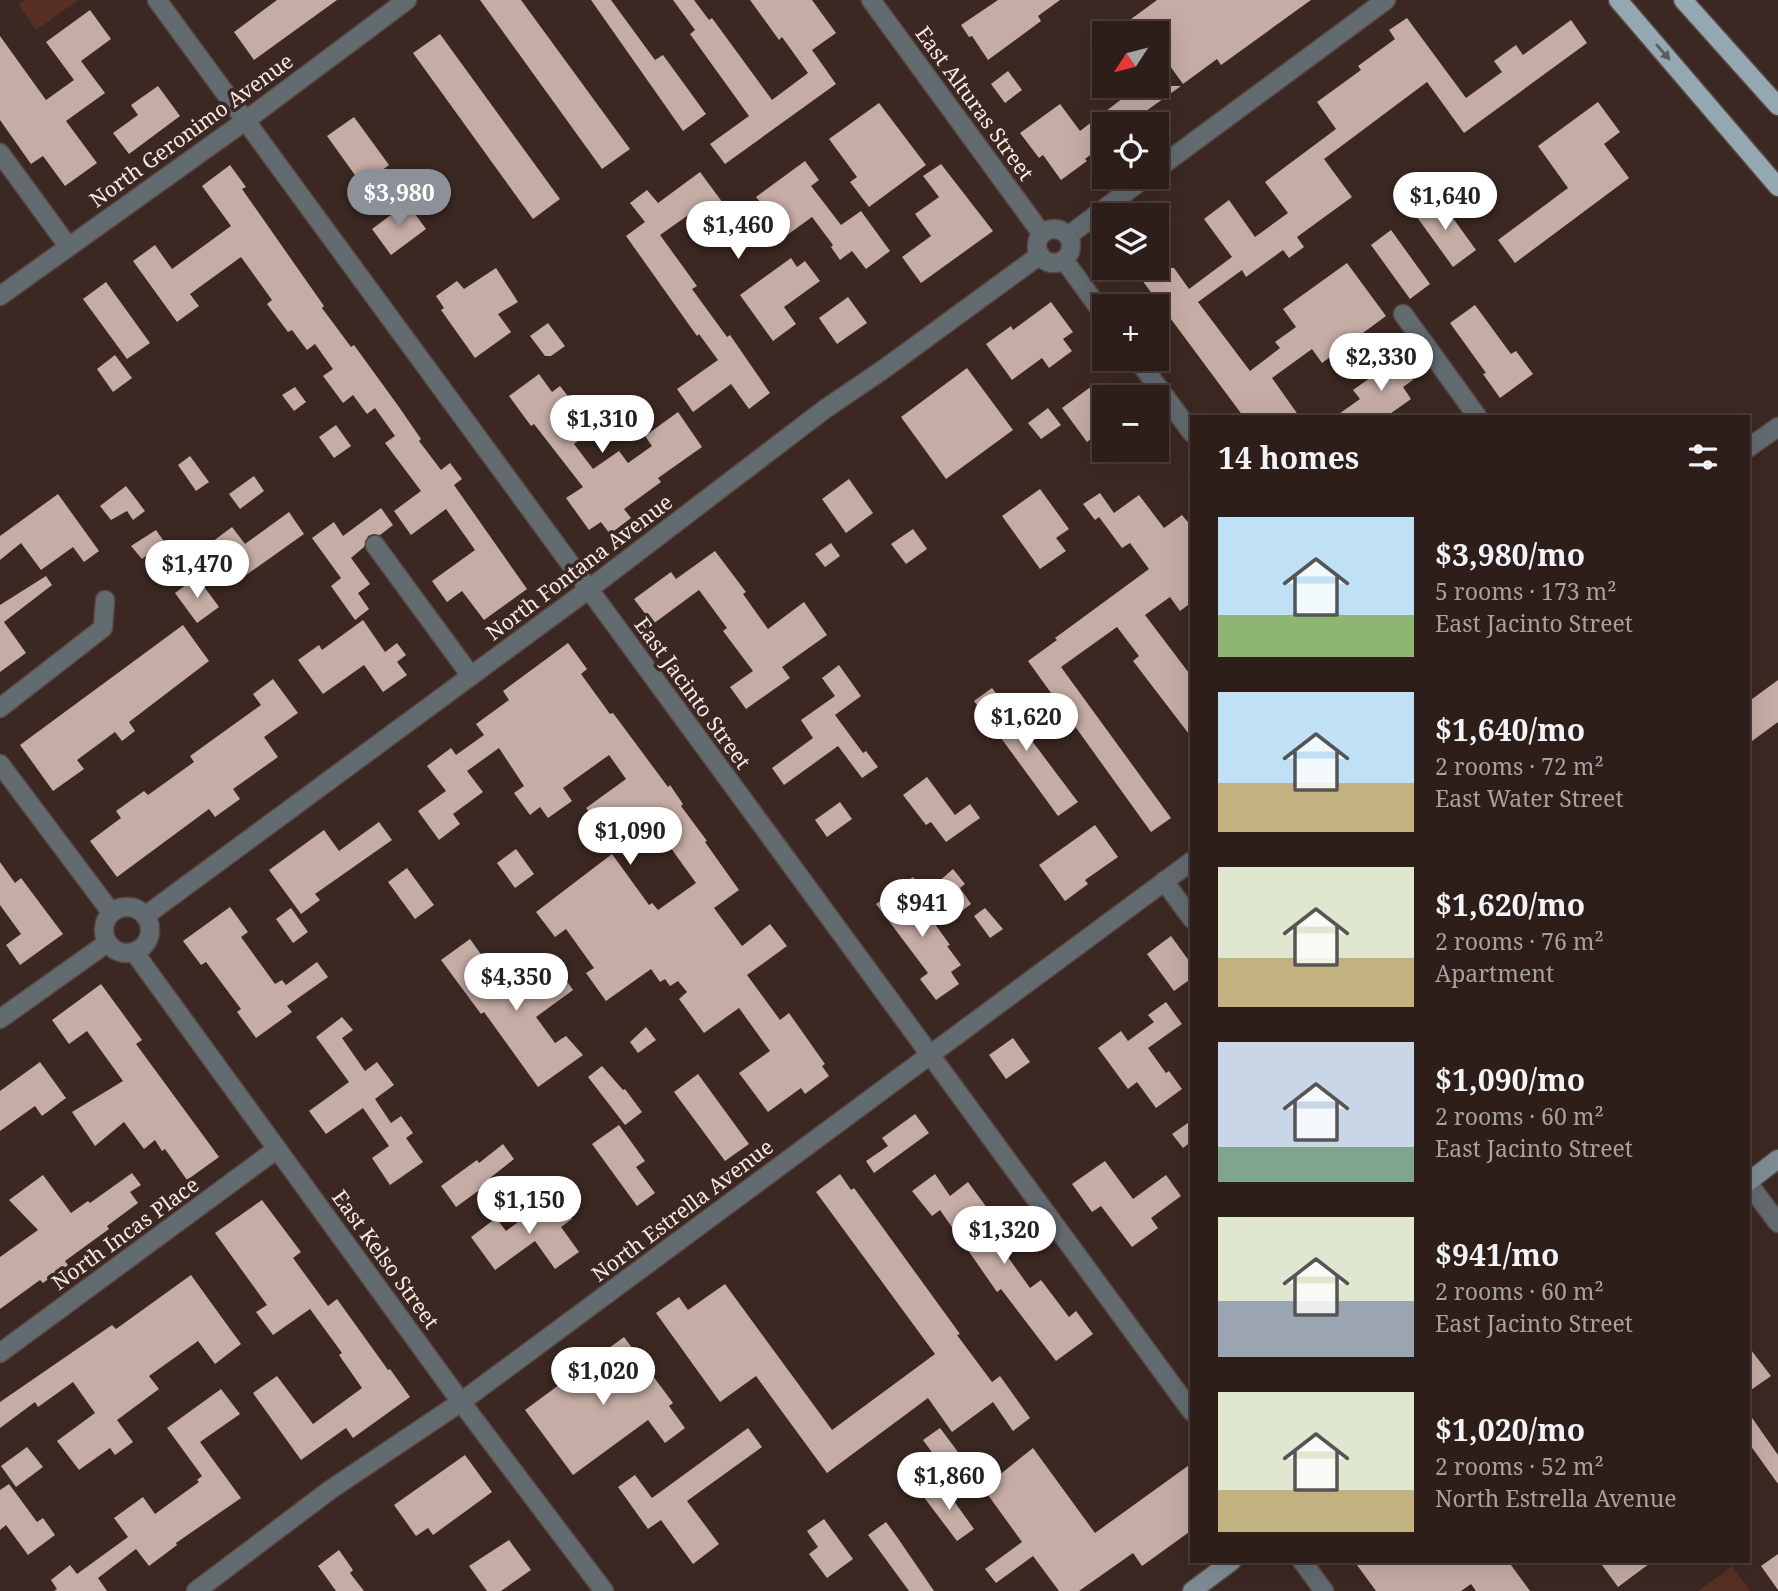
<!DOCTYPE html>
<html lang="en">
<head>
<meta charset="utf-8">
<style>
  body { margin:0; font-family:"Noto Serif",serif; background:#352723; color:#f1f3f6; height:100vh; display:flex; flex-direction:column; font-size:26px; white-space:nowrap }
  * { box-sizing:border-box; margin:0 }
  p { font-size:23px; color:#a7a2a2 }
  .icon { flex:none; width:38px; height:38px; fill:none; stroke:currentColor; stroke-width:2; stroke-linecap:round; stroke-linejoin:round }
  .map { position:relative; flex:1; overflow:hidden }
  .side { position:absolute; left:1190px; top:415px; width:560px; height:1148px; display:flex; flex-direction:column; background:#2d1e1a; border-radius:0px; box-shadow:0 7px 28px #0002,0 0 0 2px #483c39 }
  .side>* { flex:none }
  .needle { width:46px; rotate:234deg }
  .controls { position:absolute; left:1092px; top:21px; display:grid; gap:14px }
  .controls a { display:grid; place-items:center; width:77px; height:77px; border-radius:0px; background:#2d1e1a; box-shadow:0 7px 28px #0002,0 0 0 2px #483c39; font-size:35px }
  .price { position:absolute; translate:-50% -60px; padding:0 16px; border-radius:24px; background:#fff; color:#222; font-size:23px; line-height:46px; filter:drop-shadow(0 2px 4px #0008) }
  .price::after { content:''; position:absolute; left:50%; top:42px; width:21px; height:16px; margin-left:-10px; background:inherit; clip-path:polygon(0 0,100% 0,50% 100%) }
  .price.selected { background:#8c9099; color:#fff }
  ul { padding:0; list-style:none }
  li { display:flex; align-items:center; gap:21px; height:175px; padding:0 28px }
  li span { display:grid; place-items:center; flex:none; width:196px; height:140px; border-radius:0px; color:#555 }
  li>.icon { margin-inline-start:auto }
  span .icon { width:84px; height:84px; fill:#fffc; stroke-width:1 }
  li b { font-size:30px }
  h2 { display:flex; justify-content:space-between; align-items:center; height:84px; padding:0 28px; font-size:30px }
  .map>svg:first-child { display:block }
</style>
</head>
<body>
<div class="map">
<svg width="1778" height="1591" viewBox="0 0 1778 1591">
  <rect width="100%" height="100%" fill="#3c2822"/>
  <!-- green -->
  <g fill="#583023">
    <polygon points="25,0 78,0 36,30 19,5"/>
    <polygon points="1732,1566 1750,1591 1698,1591"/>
  </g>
  <!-- building -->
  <g fill="#c5aca4">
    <polygon points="277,0 337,0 254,60 234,32"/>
    <polygon points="480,0 521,0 630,149 602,169"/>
    <polygon points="591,0 611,0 655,60 663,55 706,114 683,131"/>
    <polygon points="673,0 694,0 709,20 712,18 772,100 808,73 782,37 779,40 750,0 812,0 836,33 812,50 836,84 725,164 710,144 749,116 690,34 695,30"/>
    <polygon points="998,0 1060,0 1038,16 1041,21 988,60 972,36 969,37 961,25"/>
    <polygon points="1157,0 1311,0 1221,65 1217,59 1183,84 1157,48 1157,33 1112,33"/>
    <polygon points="90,10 111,39 81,61 105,93 66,121 97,163 65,186 43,156 31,164 0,120 0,36 46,100 74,80 46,42"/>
    <polygon points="1407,18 1466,98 1502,72 1494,61 1516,45 1523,55 1571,20 1587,43 1464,133 1427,82 1324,159 1352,197 1297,237 1304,247 1289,258 1283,250 1246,277 1242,270 1198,302 1250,371 1280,348 1275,342 1296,327 1283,309 1347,263 1386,316 1322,363 1312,349 1272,378 1299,416 1243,416 1133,268 1174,268 1189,289 1232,257 1204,219 1229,200 1255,237 1288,213 1265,182 1336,129 1317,102 1361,70 1358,66 1395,39 1389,30"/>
    <polygon points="440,34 560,199 533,219 413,53"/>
    <polygon points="1008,71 1022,90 1005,103 991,84"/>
    <polygon points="158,86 180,116 129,154 113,133 138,115 131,105"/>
    <polygon points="1120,86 1181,86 1128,124 1104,124 1104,144 1085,159 1087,161 1061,180 1043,155 1039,158 1020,133 1060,104 1080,131 1127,95"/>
    <polygon points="1598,102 1620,132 1604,144 1629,178 1515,263 1498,240 1568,188 1538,146"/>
    <polygon points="879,103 926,165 869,207 850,182 857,177 829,139"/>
    <polygon points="354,117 389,165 362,185 327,136"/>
    <polygon points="805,161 819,180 811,186 841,225 861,211 890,251 866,269 852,251 840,260 831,247 833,245 812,217 772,246 763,235 737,254 716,225 701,236 687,216 660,235 697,286 692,289 727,337 730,335 770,393 749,409 731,384 693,412 677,389 718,360 699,334 697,336 626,236 645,222 630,203 647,190 658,203 700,172 737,222 760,202 756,197"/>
    <polygon points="941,164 993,231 921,283 902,257 931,236 915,214 939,197 923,176"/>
    <polygon points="230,165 246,187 242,189 324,306 322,308 351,347 354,345 399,407 421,439 419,441 441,470 450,463 462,479 454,485 527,589 484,620 462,591 447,602 432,581 475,550 446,509 411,535 394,511 421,491 385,443 395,436 375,408 367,414 353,395 343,403 323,376 333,369 315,344 307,350 292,330 288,332 267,304 272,300 241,257 190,294 199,306 177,322 133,261 155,245 172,269 231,226 202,186"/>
    <polygon points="1437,196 1476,250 1453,267 1414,213"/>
    <polygon points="407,203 426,229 391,255 372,229"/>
    <polygon points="1391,230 1430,284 1410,299 1371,245"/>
    <polygon points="791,258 797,267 805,261 820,281 784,307 796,324 773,341 740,295"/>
    <polygon points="496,268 518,302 498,314 511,332 475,358 441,310 444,308 436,296 457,281 464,289"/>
    <polygon points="106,282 150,343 127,359 83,299"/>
    <polygon points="848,297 867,323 837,344 819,318"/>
    <polygon points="1051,302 1073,332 1063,339 1072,351 1049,368 1042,358 1012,380 986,344 1011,326 1013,330"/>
    <polygon points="1475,305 1511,354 1516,351 1533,374 1500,398 1483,374 1486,373 1450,323"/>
    <polygon points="548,323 565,346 551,356 545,356 530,336"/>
    <polygon points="115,355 132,378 113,392 97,369"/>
    <polygon points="1398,358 1413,380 1403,387 1411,399 1387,416 1336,416 1360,399 1353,390"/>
    <polygon points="967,368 1013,430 946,479 901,417"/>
    <polygon points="539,374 552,392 560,386 574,404 577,403 595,428 574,444 593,469 619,451 628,463 652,446 645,436 678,412 702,447 658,478 661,482 624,509 631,518 610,534 601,522 589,530 566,498 583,487 534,424 531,426 509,396"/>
    <polygon points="1096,383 1104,394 1104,429 1087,442 1062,408"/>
    <polygon points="295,387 306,402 294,411 282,395"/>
    <polygon points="1048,408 1061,425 1041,439 1028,423"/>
    <polygon points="336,425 351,446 334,458 319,437"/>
    <polygon points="190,456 209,482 196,491 178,465"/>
    <polygon points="254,476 264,491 240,509 229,494"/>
    <polygon points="849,479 873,513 846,533 822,499"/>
    <polygon points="126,486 145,511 133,520 127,511 111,520 100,506"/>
    <polygon points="1040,489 1069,529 1056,538 1066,551 1040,569 1002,516"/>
    <polygon points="1100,493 1114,513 1139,495 1164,528 1182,515 1192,527 1192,602 1180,611 1170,597 1145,615 1192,677 1192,738 1133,661 1139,656 1117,627 1061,667 1171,818 1151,832 1028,661 1057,640 1055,638 1149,569 1130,543 1122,548 1099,517 1095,520 1083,504"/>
    <polygon points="58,494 99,551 84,562 73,547 41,570 21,543 0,560 0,536"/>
    <polygon points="381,508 393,525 380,535 373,534 368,536 364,547 351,558 370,584 358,593 369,609 355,620 331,586 341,578 312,538 334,522 343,536"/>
    <polygon points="289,512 304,534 239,580 212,542 232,527 245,544"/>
    <polygon points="913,529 927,549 906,564 891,544"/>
    <polygon points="156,530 165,543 142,559 131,546"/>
    <polygon points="831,543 840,556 825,567 815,554"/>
    <polygon points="715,551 746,592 743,594 768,629 804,602 827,635 782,667 790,678 746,709 730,687 753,671 723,631 727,628 699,590 653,624 634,599 671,572 676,579"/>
    <polygon points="46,576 52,585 4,622 26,653 0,672 0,605"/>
    <polygon points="197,577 219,607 197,623 175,593"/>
    <polygon points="363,620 385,652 397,643 406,655 397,662 407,675 383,692 364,665 323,694 298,660 319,645 322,650"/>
    <polygon points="183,625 209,661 129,722 135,731 122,741 115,732 77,760 84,769 53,791 20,745"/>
    <polygon points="568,643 587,669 581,674 610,714 613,713 668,787 670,785 683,804 681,806 707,841 705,842 739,890 714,908 742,946 770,924 787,946 747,975 780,1020 789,1013 825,1064 822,1066 829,1076 805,1094 801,1088 768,1112 739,1073 770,1051 739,1008 704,1033 679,999 687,992 678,981 670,986 665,979 660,982 651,969 606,1001 586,973 594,968 566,929 555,937 536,912 612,854 649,905 652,903 658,910 696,883 660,833 626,858 586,808 626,779 609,755 563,788 572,801 548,818 540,807 530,815 514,793 524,786 499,748 467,771 483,792 453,814 460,824 439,840 418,811 446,791 427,766 451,748 456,755 484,735 476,724 509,700 503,691"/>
    <polygon points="839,665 861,696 835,715 863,753 866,751 878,767 862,778 838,746 784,785 772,768 813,738 801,720 835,696 822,678"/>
    <polygon points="273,679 298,713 264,737 278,757 233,789 240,799 215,817 209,809 117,877 90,841 121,818 116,811 144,791 148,795 194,762 190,756 261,705 253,694"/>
    <polygon points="1778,680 1778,722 1748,744 1748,702"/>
    <polygon points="992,688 1078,802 1058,816 974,701"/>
    <polygon points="927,777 955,815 970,804 980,818 946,842 931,822 926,825 903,795"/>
    <polygon points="840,802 852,819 827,837 815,820"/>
    <polygon points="379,822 392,840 315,894 320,900 301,914 269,870 324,830 339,851"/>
    <polygon points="1095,825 1118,857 1085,880 1088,884 1065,901 1039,865"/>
    <polygon points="516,849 534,874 515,888 497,863"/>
    <polygon points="0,862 15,883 21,878 63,934 20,965 6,945 21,934 0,905"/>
    <polygon points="407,868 434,905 415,919 388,882"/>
    <polygon points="953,869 965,884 960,888 971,904 958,914 936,884"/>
    <polygon points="913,877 922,889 910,898 928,923 932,920 950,945 947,946 961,965 951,972 959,984 936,1000 920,979 928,973 876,904"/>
    <polygon points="230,907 248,932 241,937 275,984 282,980 286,985 317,962 328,977 287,1006 292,1012 256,1038 237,1012 241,1009 206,962 201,965 183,941"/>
    <polygon points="291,908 308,932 293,943 276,919"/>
    <polygon points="985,908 1003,929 990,938 974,916"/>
    <polygon points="1171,936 1192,965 1192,978 1174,991 1147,954"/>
    <polygon points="470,939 515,1002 559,970 573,990 536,1017 555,1043 566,1036 583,1055 538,1087 484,1012 481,1014 441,960"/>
    <polygon points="101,984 142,1040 136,1044 219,1157 187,1180 165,1149 162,1151 155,1140 144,1149 124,1122 95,1146 72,1112 123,1081 87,1031 69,1044 52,1020"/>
    <polygon points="1166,1002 1182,1024 1148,1048 1166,1073 1169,1071 1182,1089 1156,1108 1137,1082 1128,1089 1098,1048 1121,1031 1128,1041 1154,1022 1148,1015"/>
    <polygon points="342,1017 353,1030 342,1038 365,1071 377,1062 394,1085 375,1099 391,1123 401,1116 413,1133 406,1138 423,1162 390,1185 372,1158 389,1146 363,1108 326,1134 309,1111 349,1082 316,1037"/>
    <polygon points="646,1027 656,1040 638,1053 630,1042"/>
    <polygon points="1013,1038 1030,1062 1006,1079 989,1055"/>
    <polygon points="40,1062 66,1098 42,1116 35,1106 0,1131 0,1091"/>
    <polygon points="602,1066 623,1090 625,1089 642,1112 625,1125 588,1077"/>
    <polygon points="698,1074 749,1144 725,1161 674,1092"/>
    <polygon points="915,1114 929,1133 874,1173 866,1161 888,1146 882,1138"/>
    <polygon points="1192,1120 1192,1141 1183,1148 1172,1134"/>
    <polygon points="619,1125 645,1161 636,1167 655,1193 637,1206 592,1144"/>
    <polygon points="503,1144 514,1159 490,1178 492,1181 456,1207 441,1186 477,1160 479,1163"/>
    <polygon points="1105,1161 1133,1199 1166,1175 1181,1196 1151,1218 1158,1228 1132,1247 1101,1206 1092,1212 1072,1184"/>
    <polygon points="132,1173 141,1185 130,1192 138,1203 107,1226 109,1229 65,1261 68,1265 43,1283 40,1280 0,1309 0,1257 38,1230 9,1200 43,1175 71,1213 88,1201 90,1203"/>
    <polygon points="840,1174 851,1190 854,1188 960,1334 957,1335 992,1382 1000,1376 1030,1418 1013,1431 993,1402 952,1432 928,1398 827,1473 756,1376 720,1402 656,1313 679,1297 688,1310 725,1284 832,1430 935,1354 816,1192"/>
    <polygon points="935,1174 950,1196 968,1182 1010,1239 1000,1246 1030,1288 1041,1280 1069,1317 1076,1311 1093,1334 1056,1361 1001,1289 997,1292 940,1210 932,1216 912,1191"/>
    <polygon points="555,1195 572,1219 561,1227 579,1252 555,1269 535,1241 495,1270 471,1237 496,1218 506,1231"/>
    <polygon points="262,1200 301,1252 293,1258 328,1306 337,1299 388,1370 390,1369 410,1397 353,1438 346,1428 301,1460 253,1393 277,1376 313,1424 362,1388 339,1355 342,1353 310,1309 273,1335 256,1312 267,1305 215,1233"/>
    <polygon points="191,1275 241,1344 215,1364 198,1341 149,1376 159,1389 117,1420 133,1442 115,1455 110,1448 79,1470 57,1441 95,1413 73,1382 38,1407 35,1402 0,1428 0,1402 112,1325 116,1329"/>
    <polygon points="624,1337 673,1403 669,1406 685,1428 665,1443 648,1420 573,1475 525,1410"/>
    <polygon points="1748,1346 1771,1376 1748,1392"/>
    <polygon points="221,1389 240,1414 200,1442 241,1498 176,1543 177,1545 149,1566 136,1549 98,1578 107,1591 54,1591 57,1589 51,1580 70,1565 77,1574 128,1537 114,1518 143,1497 155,1514 199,1482 197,1480 202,1476 167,1428"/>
    <polygon points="1748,1412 1778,1455 1778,1484 1748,1442"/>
    <polygon points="748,1428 762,1447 687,1501 719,1544 693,1564 661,1520 648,1529 618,1487 635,1475 652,1498"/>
    <polygon points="940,1428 967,1464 950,1477 923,1440"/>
    <polygon points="27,1447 43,1467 16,1487 1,1466"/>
    <polygon points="1033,1448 1095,1533 1192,1463 1192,1530 1142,1566 1133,1553 1079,1591 1059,1591 1033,1556 996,1583 985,1569 1022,1542 983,1488"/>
    <polygon points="465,1455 492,1492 433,1535 428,1528 416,1536 394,1505"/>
    <polygon points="941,1483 974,1529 957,1541 923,1496"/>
    <polygon points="9,1484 37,1522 43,1518 55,1535 28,1555 6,1525 0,1530 0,1490"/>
    <polygon points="824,1519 853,1559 827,1578 809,1554 818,1547 807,1531"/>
    <polygon points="886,1522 897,1537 934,1591 909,1591 868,1535"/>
    <polygon points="509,1540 531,1570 501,1591 487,1591 469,1566"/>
    <polygon points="339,1550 353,1570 350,1573 364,1591 336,1591 318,1566"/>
    <polygon points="1778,1554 1778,1590 1761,1566"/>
    <polygon points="1354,1561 1508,1561 1530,1591 1476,1591 1471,1584 1461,1591 1376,1591"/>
    <polygon points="1599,1561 1653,1561 1618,1587"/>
  </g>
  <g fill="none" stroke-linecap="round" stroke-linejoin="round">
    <!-- street casing -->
    <g stroke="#5a4741" stroke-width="21">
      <g id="street">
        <polyline points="157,0 1192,1412"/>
        <polyline points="871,0 1042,234"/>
        <polyline points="0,153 68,246"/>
        <polyline points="1157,169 1386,0"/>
        <circle cx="1054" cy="246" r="17"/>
        <polyline points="1068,236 1146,177"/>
        <polyline points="1064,260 1104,315"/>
        <polyline points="0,296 245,121 407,0"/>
        <polyline points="1403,314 1477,416"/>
        <polyline points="1137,359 1192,433"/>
        <polyline points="1748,448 1778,427"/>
        <polyline points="375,545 471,676"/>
        <polyline points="0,708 103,628 105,600"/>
        <polyline points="0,764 111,912"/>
        <polyline points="1164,881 1192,919"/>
        <circle cx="127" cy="930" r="23"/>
        <polyline points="145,916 589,589 825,409 884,369 1040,255"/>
        <polyline points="134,952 461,1402 604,1591"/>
        <polyline points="0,1019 107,943"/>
        <polyline points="1748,1183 1778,1223"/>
        <polyline points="0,1353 277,1149"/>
        <polyline points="1302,1561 1324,1591"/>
        <polyline points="196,1591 330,1490 461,1402 1192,861"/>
      </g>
    </g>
    <!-- secondary casing -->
    <g stroke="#5a4741" stroke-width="21">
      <g id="secondary">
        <polyline points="1748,1182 1778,1159"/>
        <polyline points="1192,1591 1232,1561"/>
      </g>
    </g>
    <!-- primary casing -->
    <g stroke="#5a4741" stroke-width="21">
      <g id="primary">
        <polyline points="1618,0 1778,187"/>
        <polyline points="1683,0 1778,106"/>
      </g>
    </g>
    <!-- street -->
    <use href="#street" stroke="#616b70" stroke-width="18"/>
    <!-- secondary -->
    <use href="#secondary" stroke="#7e8d95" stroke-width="18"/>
    <!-- primary -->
    <use href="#primary" stroke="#94a8b2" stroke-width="18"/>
  </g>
  <!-- one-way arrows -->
  <defs><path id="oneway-solid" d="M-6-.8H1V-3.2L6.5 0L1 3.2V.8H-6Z" transform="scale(1.75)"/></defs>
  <use fill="#5f5b5c" href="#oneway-solid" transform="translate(1663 52) rotate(49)"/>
  <g text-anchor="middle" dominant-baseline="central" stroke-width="7" stroke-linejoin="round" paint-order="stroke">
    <!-- street labels -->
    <g font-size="21" fill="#f8eae6" stroke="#3c2822">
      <text transform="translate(975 103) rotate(54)">East Alturas Street</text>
      <text transform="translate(191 130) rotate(-36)">North Geronimo Avenue</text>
      <text transform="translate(579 567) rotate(-37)">North Fontana Avenue</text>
      <text transform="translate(693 693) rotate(54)">East Jacinto Street</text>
      <text transform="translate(682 1210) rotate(-37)">North Estrella Avenue</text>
      <text transform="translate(125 1233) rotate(-36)">North Incas Place</text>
      <text transform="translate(386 1259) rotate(54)">East Kelso Street</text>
    </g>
  </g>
</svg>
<div class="controls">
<a><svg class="needle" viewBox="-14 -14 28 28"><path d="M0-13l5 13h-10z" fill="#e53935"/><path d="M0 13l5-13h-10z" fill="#a7a2a2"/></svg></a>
<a><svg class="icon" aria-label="locate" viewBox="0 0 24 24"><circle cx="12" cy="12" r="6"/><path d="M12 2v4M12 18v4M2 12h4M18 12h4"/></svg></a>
<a><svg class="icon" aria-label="layers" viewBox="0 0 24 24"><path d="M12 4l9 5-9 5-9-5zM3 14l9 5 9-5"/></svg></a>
<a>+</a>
<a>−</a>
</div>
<b class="price selected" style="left:399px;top:229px">$3,980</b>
<b class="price" style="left:1445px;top:232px">$1,640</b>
<b class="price" style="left:738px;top:261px">$1,460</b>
<b class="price" style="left:1381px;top:393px">$2,330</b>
<b class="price" style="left:602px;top:455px">$1,310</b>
<b class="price" style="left:197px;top:600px">$1,470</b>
<b class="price" style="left:1026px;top:753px">$1,620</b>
<b class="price" style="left:630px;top:867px">$1,090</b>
<b class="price" style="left:922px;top:939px">$941</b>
<b class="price" style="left:516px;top:1013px">$4,350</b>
<b class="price" style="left:529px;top:1236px">$1,150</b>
<b class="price" style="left:1004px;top:1266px">$1,320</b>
<b class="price" style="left:603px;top:1407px">$1,020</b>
<b class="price" style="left:949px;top:1512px">$1,860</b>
<section class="side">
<h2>14 homes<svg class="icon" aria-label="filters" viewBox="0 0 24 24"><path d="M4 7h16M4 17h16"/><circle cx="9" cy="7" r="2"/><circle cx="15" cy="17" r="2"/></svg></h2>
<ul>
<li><span style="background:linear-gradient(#bfe0f5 70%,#8fb573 0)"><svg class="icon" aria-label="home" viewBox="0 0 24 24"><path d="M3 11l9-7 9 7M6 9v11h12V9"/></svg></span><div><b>$3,980/mo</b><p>5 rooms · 173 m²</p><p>East Jacinto Street</p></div></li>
<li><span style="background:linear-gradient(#bfe0f5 65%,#c2b280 0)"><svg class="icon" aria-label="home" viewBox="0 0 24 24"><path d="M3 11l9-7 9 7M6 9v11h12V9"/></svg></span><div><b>$1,640/mo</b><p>2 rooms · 72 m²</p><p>East Water Street</p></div></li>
<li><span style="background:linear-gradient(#dfe7d0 65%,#c2b280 0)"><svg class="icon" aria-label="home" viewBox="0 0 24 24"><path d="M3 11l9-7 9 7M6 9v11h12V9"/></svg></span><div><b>$1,620/mo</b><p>2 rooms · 76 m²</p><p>Apartment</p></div></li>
<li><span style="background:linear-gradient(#c9d6e8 75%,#7fa58c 0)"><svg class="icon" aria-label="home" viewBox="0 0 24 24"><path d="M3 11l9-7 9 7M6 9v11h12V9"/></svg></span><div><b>$1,090/mo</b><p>2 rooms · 60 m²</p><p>East Jacinto Street</p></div></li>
<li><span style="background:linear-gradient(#dfe7d0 60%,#9aa5b1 0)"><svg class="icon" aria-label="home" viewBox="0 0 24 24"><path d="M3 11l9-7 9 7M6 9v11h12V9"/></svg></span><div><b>$941/mo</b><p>2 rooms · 60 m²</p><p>East Jacinto Street</p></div></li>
<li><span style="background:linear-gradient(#dfe7d0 70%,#c2b280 0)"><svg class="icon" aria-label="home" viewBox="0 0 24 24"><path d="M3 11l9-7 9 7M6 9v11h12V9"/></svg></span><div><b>$1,020/mo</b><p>2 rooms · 52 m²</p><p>North Estrella Avenue</p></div></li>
</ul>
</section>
</div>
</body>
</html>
